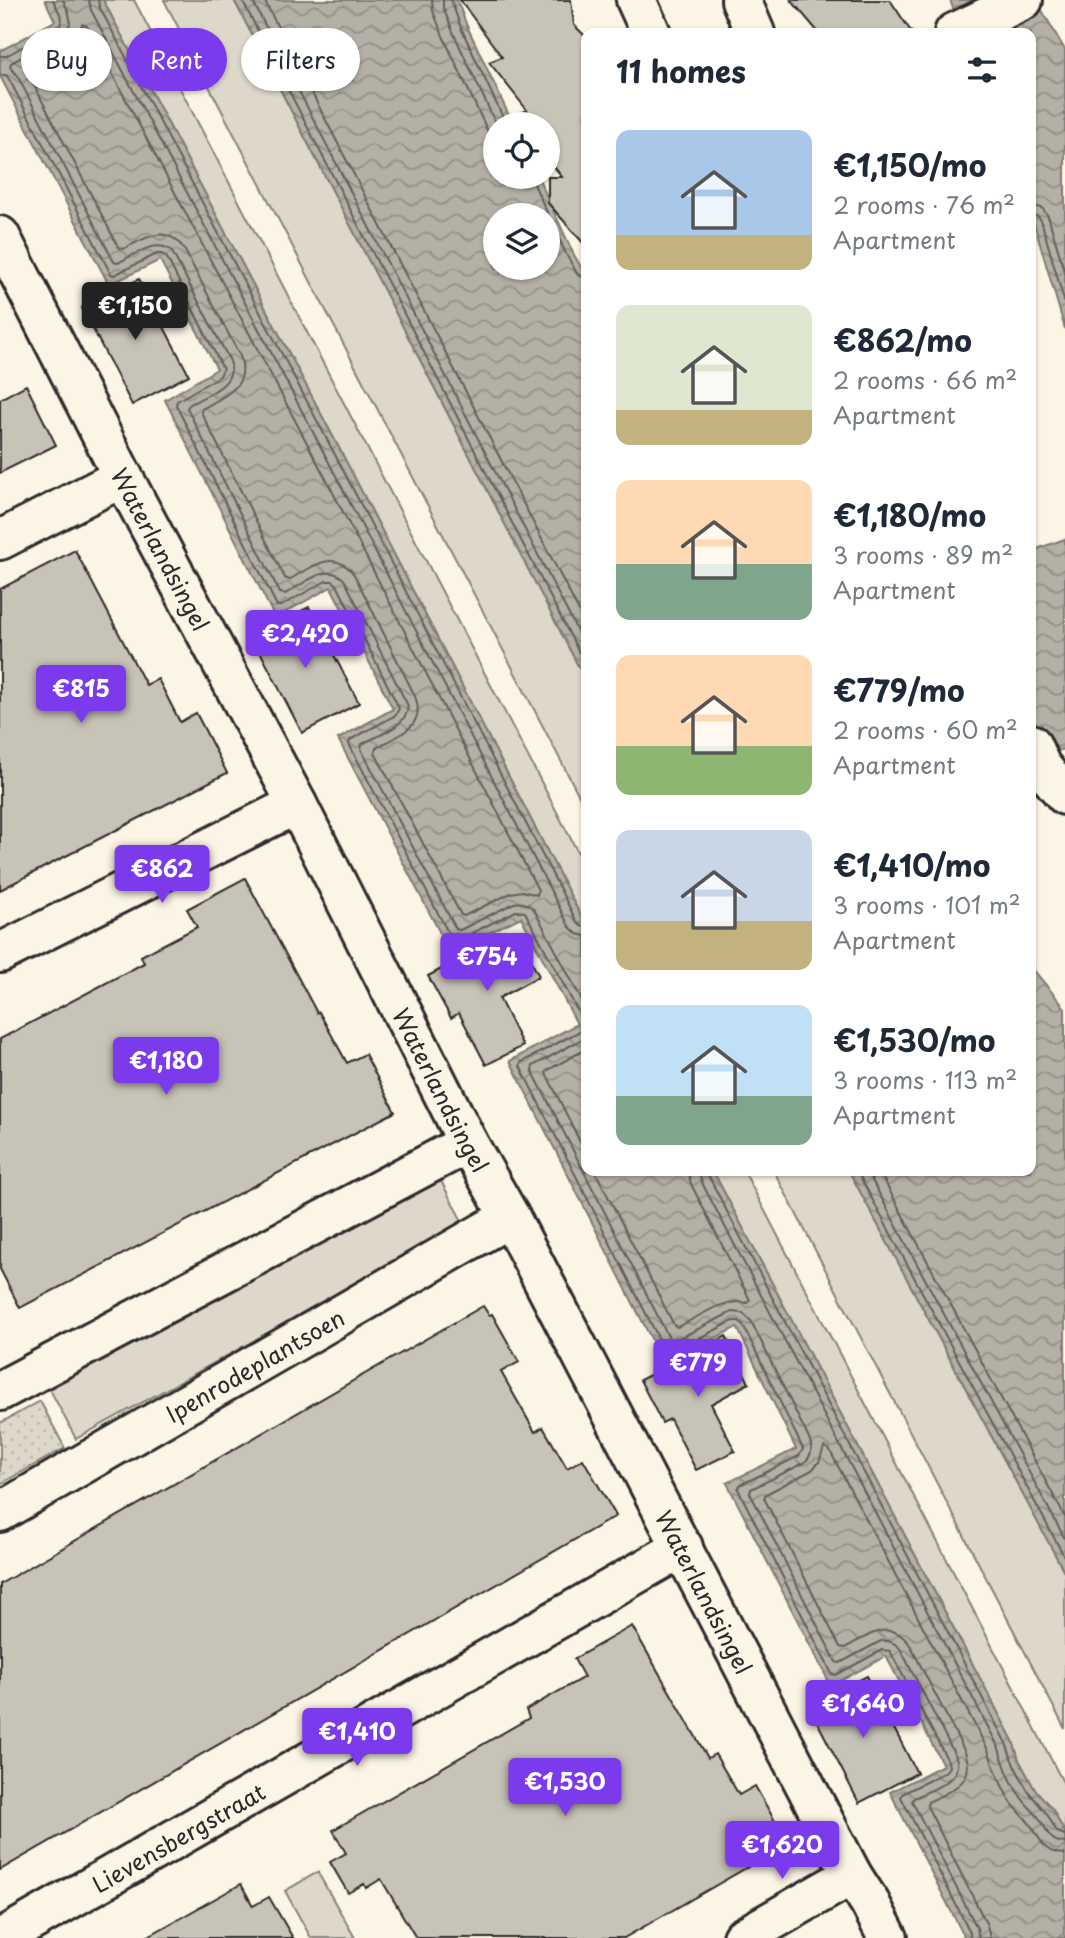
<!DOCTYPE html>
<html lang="en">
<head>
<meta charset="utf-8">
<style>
  body { margin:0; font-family:"Playpen Sans",sans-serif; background:#f6f6f7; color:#1f2937; height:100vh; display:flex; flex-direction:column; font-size:26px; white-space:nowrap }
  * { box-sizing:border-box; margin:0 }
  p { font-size:23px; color:#747a83 }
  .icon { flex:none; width:38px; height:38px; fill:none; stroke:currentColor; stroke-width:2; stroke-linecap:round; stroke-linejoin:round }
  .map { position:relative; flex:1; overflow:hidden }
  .panel { position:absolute; left:581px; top:28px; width:455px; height:1148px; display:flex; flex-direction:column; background:#fff; border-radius:14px; box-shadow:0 2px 5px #0004 }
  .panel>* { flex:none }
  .guide { position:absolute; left:21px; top:28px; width:455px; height:63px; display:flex; gap:14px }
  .buttons { position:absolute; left:483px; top:112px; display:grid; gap:14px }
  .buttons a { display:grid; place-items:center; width:77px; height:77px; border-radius:50%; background:#fff; box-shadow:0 2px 5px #0004; font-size:35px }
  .price { position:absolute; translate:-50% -60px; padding:0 16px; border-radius:7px; background:#7c3aed; color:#fff; font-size:23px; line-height:46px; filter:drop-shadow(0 2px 4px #0008) }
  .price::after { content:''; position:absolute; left:50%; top:42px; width:21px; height:16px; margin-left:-10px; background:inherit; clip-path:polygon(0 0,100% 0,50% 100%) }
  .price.on { background:#222; color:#fff }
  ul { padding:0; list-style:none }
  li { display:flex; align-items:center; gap:21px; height:175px; padding:0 35px }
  li span { display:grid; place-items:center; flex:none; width:196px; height:140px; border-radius:14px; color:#555 }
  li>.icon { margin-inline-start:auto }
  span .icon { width:84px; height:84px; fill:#fffc; stroke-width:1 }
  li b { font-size:30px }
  h2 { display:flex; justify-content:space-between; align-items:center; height:84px; padding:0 35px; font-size:30px }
  .chip { padding:0 24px; border-radius:32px; background:#fff; box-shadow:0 2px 5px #0004; font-size:24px; line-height:63px }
  .chip.on { background:#7c3aed; color:#fff }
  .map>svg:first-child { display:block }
</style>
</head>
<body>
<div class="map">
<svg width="1065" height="1938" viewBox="0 0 1065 1938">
  <defs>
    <pattern id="park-dots" width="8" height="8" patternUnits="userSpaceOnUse" patternTransform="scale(1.75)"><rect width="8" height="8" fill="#ded8ca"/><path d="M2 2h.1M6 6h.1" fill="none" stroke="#bfbaae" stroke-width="1.8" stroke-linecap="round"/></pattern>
    <pattern id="water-waves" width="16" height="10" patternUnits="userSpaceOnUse" patternTransform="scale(1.75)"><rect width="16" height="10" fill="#b4b0a5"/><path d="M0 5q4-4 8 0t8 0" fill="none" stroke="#938f87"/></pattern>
  </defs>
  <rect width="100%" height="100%" fill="#fcf5e5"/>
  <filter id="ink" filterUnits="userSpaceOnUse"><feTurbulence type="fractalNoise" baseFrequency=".0143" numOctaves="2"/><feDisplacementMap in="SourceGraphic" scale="14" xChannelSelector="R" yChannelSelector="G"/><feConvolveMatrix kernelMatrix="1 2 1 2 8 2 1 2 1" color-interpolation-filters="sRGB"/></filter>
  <g filter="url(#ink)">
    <!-- grass -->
    <g fill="#ded8ca" stroke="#84827a" stroke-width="2">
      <polygon points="103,0 134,0 586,868 586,926 349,467"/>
      <polygon points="164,0 234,0 586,681 586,809"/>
      <polygon points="713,1171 744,1171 1065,1786 1065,1833 1053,1810 1034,1788 1019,1760 1013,1741"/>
      <polygon points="774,1171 849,1171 1065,1573 1065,1729"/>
      <polygon points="439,1177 464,1225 76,1439 46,1382"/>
      <polygon points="318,1872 318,1873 355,1938 311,1938 285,1891"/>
    </g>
    <!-- park -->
    <polygon fill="url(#park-dots)" stroke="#84827a" stroke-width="2" points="40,1401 65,1448 0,1484 0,1423"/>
    <!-- water -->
    <g fill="url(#water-waves)" stroke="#7d7b74" stroke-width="2" fill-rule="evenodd">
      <polygon points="45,0 103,0 349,467 586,926 586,1171 713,1171 1013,1741 1019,1760 1034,1788 1053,1810 1065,1833 1065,1938 965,1938 890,1792 943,1765 886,1656 831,1686 727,1483 796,1449 737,1327 664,1364 510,1061 577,1024 521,917 450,952 338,739 393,709 331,587 275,618 165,400 217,369 160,260 109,285 0,76 0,51 55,21"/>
      <path d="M234 0H457L467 26 513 124H495V177H538L573 253 586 276V681ZM495 215H548V268H495Z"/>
      <polygon points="950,0 1036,0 1065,50 1065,329 1031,213 1031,33 962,33"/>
      <polygon points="1065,539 1065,748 1031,764 1031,551"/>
      <polygon points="1031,967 1065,1008 1065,1573 849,1171 1031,1171"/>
    </g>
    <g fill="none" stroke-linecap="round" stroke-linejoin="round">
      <!-- shore -->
      <g stroke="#62605c" stroke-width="2">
        <path d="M63 0C69 13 76 24 62 35L11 63 10 67 17 75 114 262 118 263C134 255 154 239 171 250L230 361C238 385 205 395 189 405L187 408 280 593 285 594C302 585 329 560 345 581L408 706C407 727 378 735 362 744L361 749 456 929 460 930 514 903C524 901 530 904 535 911L586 1008"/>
        <polyline points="89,0 91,10 335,474 569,926 577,934 586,936"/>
        <polyline points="98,0 99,6 343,470 577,922 581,926 586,927"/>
        <polyline points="242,0 586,666"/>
        <polyline points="252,0 586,648"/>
        <polyline points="264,0 586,625"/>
        <polyline points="432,0 433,11 443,36 489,134 495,143"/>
        <polyline points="443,0 443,7 453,32 496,124"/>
        <polyline points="451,0 461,28 506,124"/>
        <path d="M82 24 87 26 326 479 538 890 537 895 522 891 511 893 464 916 461 915 375 753 376 748C398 736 427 727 415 696L355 576C335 547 311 567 289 580L285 578 201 412 202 409C224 396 251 387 240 356L184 249C166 223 145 238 123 249L119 248 26 70 28 66 70 43 77 35Z"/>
        <polyline points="0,56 6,56 60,26 62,18 53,0"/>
        <polyline points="0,75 6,75 9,79 111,274 114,275 157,254 162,254 167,258 223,369 220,376 177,401 176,405 277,606 281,606 326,581 333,581 337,585 399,708 396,715 350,740 349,744 452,940 456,941 516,911 525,912 582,1019 583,1026 580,1031 522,1062 520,1066 665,1351 670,1353 733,1321 739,1321 743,1325 803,1449 799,1456 740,1485 738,1489 832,1674 836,1675 882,1650 890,1651 948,1761 949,1767 945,1772 902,1794 901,1797 970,1932 970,1938"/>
        <polyline points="532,177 533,182 567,256 578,275 586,278"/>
        <polyline points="1031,206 1042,208 1048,216 1065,273"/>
        <polyline points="1031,215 1037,216 1041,220 1065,304"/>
        <path d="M586 1037 533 1066 532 1070 670 1340 674 1341 732 1312 743 1313 751 1321 810 1441C813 1450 811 1457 804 1463L751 1489 750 1493 836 1662 840 1663 881 1641C889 1640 896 1643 901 1650L956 1757C964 1781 931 1789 914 1798L912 1801 977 1928 979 1938"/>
        <polyline points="586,1049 548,1070 546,1073 586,1154"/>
        <path d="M595 1171 674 1325 677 1327C699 1318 722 1297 747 1303L750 1300 691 1184 688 1171"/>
        <path d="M699 1171 701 1181 998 1746C1004 1764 1010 1782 1021 1797 1026 1805 1034 1811 1039 1818 1048 1830 1048 1842 1065 1843"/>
        <polyline points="708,1171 709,1177 1006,1743 1013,1763 1028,1791 1047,1814 1057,1832 1065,1835"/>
        <polyline points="857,1171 1065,1558"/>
        <polyline points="867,1171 1065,1539"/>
        <polyline points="879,1171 1065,1517"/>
        <path d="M990 1938 987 1925 927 1806 928 1802C950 1791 977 1783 965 1752L910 1645C891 1617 867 1636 845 1648L840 1647 764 1498 766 1494 812 1470 819 1462 824 1447 829 1449 988 1750C994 1768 1001 1786 1011 1802 1016 1809 1024 1816 1029 1823 1042 1839 1041 1853 1065 1854"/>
      </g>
    </g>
    <!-- building -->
    <g fill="#c8c3b7" stroke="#2b2b2b" stroke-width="2">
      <polygon points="460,0 571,0 574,25 586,37 586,246 548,203 548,177 562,177 548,159 548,124 520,124 513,116 527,110 489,62 502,57"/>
      <polygon points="791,0 890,0 912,33 819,33"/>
      <polygon points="139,279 189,375 132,405 82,308"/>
      <polygon points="26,385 56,445 0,473 0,399"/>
      <polygon points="75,550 146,685 158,679 180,722 196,713 227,773 0,890 0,589"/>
      <polygon points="309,607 359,703 302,733 252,636"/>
      <polygon points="245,878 317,1013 319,1012 347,1063 365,1054 395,1112 20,1308 0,1269 0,1039 144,963 141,956 197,927 187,909"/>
      <polygon points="515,931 539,976 499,998 523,1046 486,1065 459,1013 451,1018 428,976"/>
      <polygon points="483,1306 489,1315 492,1314 519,1362 501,1372 535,1432 543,1427 567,1468 583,1459 616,1516 0,1870 0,1584"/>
      <polygon points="726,1336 749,1383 711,1404 735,1451 696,1470 670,1419 662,1423 640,1380"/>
      <polygon points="632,1626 708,1758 715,1754 739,1795 755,1786 788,1844 624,1938 416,1938 381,1879 366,1888 364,1884 348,1893 330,1862 346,1853 333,1830 529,1718 526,1710 584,1677 574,1659"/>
      <polygon points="867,1676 917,1773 859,1803 809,1706"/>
      <polygon points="241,1884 253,1906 269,1897 293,1938 145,1938"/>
    </g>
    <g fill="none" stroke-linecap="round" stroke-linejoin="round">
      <!-- minor casing -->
      <g stroke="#2b2b2b" stroke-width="44">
        <g id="minor">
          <polyline points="636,0 651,33"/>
          <polyline points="741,0 755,33"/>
          <polyline points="954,33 1023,0"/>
          <path id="s1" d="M0 236 123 477 297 804 468 1143 510 1217 852 1875 870 1903 888 1938"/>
          <polyline points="0,540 123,477"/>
          <polyline points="1031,744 1041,766 1065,795"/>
          <polyline points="0,953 297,804"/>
          <polyline points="0,1391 468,1143"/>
          <path id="s2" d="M0 1512 510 1217"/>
          <path id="s3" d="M2 1938 683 1547"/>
          <polyline points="742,1938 852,1875"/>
        </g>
      </g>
      <!-- minor -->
      <use href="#minor" stroke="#fcf5e5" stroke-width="38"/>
    </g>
  </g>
  <g text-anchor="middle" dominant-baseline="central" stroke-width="5" stroke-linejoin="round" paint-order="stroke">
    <!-- street labels -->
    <g font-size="23" fill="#2b2b2b" stroke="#fcf5e5">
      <text stroke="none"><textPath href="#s1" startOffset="352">Waterlandsingel</textPath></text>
      <text stroke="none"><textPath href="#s1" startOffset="961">Waterlandsingel</textPath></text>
      <text stroke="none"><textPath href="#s2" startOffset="294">Ipenrodeplantsoen</textPath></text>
      <text stroke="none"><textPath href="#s1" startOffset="1528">Waterlandsingel</textPath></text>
      <text stroke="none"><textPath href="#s3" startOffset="203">Lievensbergstraat</textPath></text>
    </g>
  </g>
</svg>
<div class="buttons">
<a><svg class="icon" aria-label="locate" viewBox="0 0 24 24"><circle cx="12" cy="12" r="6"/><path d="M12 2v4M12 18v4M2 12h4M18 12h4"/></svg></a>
<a><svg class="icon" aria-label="layers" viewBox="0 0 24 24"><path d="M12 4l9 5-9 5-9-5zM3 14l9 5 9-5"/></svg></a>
</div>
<b class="price on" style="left:135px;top:342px">€1,150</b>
<b class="price" style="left:305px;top:670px">€2,420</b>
<b class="price" style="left:81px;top:725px">€815</b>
<b class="price" style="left:162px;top:905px">€862</b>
<b class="price" style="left:487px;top:993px">€754</b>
<b class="price" style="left:166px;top:1097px">€1,180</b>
<b class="price" style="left:698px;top:1399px">€779</b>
<b class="price" style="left:863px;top:1740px">€1,640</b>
<b class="price" style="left:357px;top:1768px">€1,410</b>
<b class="price" style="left:565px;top:1818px">€1,530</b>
<b class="price" style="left:782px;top:1881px">€1,620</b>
<div class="guide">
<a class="chip">Buy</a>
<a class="chip on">Rent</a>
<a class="chip">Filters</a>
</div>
<section class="panel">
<h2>11 homes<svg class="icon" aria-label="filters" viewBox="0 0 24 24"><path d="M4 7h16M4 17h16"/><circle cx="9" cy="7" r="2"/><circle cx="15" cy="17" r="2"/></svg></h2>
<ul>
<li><span style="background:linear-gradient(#a9c7e8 75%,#c2b280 0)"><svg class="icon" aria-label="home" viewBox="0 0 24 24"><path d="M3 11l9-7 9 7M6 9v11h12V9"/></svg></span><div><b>€1,150/mo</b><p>2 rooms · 76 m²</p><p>Apartment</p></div></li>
<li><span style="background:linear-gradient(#dfe7d0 75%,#c2b280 0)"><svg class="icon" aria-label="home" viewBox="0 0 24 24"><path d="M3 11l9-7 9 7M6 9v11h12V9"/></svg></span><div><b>€862/mo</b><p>2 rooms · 66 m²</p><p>Apartment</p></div></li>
<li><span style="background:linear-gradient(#ffd9b3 60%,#7fa58c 0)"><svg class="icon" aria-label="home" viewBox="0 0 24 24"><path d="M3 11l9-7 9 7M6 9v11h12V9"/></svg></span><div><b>€1,180/mo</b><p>3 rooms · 89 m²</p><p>Apartment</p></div></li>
<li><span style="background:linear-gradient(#ffd9b3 65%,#8fb573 0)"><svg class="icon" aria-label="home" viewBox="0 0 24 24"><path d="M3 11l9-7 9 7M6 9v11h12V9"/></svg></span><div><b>€779/mo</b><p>2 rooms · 60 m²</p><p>Apartment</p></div></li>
<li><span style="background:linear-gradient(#c9d6e8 65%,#c2b280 0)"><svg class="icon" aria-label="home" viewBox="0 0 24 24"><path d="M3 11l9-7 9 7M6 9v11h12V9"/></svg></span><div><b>€1,410/mo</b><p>3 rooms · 101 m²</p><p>Apartment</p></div></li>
<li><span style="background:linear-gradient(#bfe0f5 65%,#7fa58c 0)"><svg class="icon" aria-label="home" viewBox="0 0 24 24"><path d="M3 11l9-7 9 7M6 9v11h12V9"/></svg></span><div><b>€1,530/mo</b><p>3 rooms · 113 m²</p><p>Apartment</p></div></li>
</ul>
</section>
</div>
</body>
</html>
